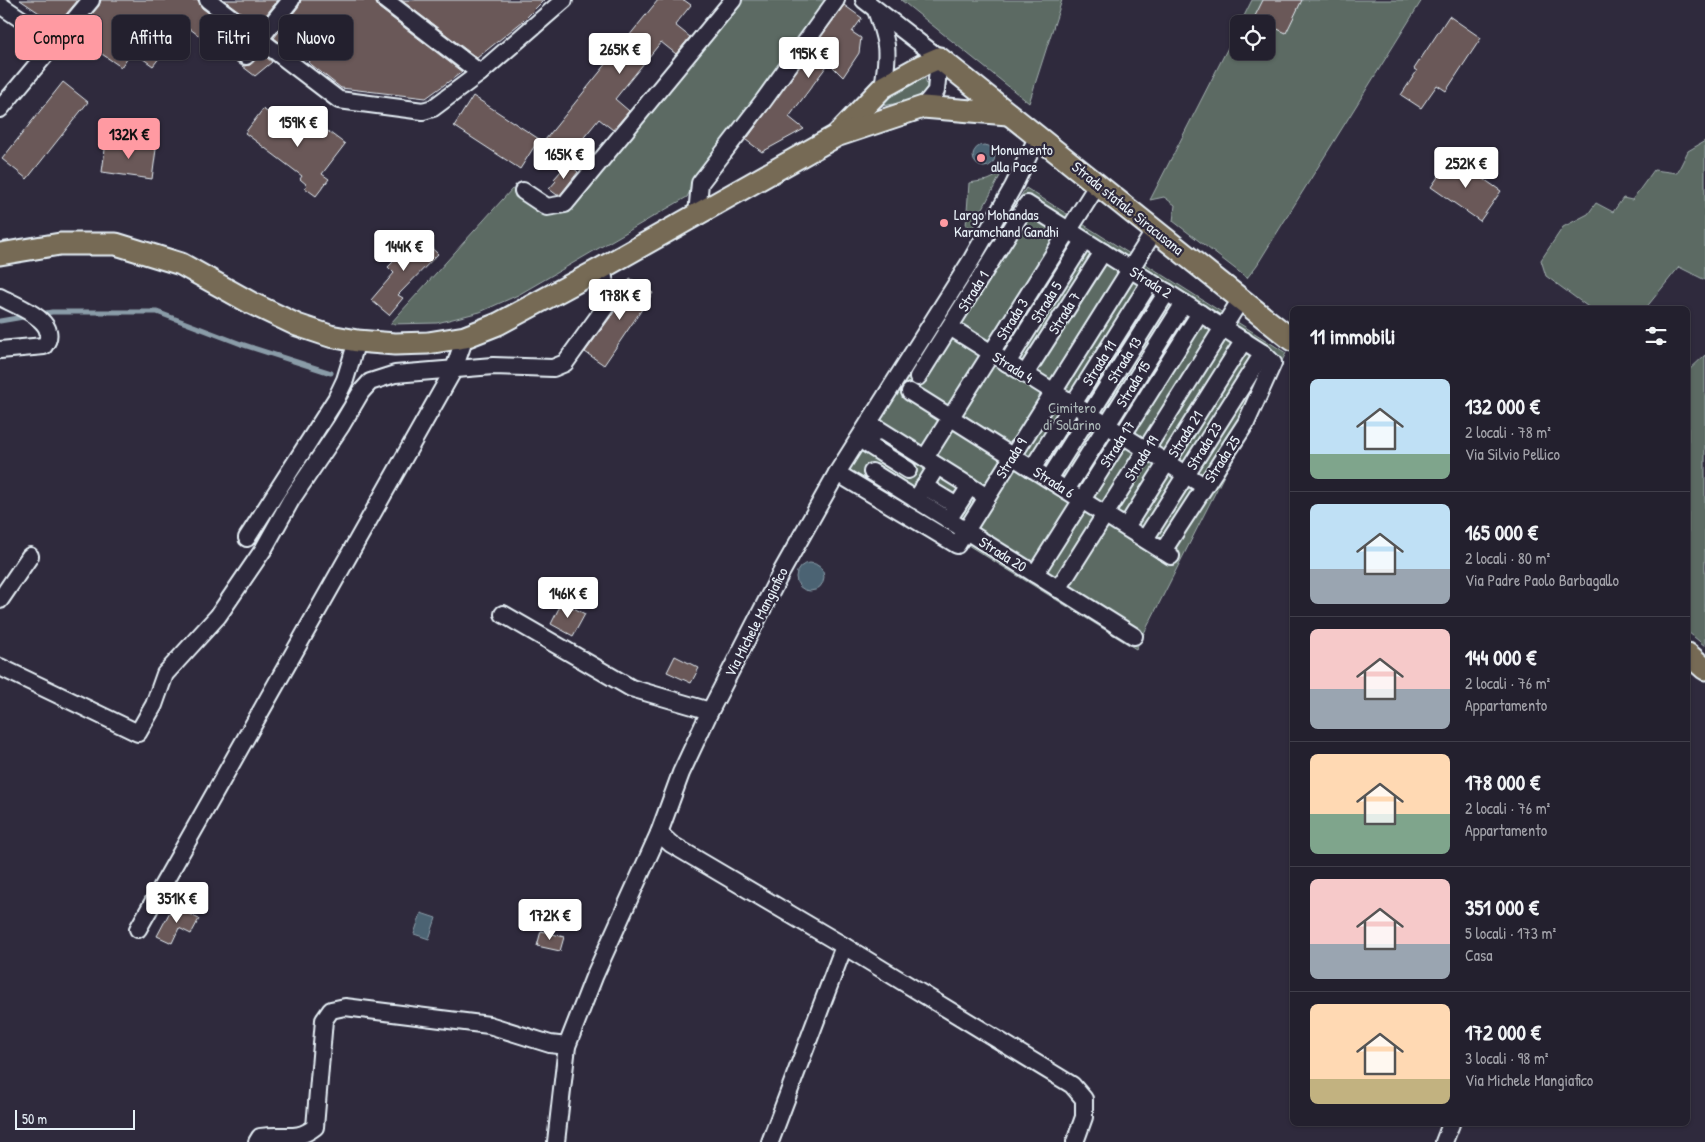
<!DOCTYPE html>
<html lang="it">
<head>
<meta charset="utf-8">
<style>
  body { margin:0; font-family:"Patrick Hand",sans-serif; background:#2b2836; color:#f1f3f6; height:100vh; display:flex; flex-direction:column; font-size:19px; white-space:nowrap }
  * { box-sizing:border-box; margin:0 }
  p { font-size:16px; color:#a3a3aa }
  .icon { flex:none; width:28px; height:28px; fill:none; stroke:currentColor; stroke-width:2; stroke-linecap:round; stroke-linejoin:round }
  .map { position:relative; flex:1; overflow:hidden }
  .drawer { position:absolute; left:1290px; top:306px; width:400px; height:820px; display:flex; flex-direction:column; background:#23202e; border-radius:8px; box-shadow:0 1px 4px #0004,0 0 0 1px #403e4a }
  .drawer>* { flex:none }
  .banner { position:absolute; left:15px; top:15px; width:475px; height:45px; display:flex; gap:10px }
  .fabs { position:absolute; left:1230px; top:15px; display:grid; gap:10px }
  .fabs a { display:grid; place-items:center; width:45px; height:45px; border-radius:8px; background:#23202e; box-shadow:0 1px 4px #0004,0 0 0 1px #403e4a; font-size:25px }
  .scale { position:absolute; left:15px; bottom:12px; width:120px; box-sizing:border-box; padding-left:5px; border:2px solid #e8f1f8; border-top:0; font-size:14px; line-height:18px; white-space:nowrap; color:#e8f1f8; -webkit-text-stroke:4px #2f2a3d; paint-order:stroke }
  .price { position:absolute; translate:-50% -42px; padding:0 11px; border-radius:5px; background:#fff; color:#222; font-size:16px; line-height:32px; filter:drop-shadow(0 1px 2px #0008) }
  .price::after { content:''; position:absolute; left:50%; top:30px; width:15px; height:11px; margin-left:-8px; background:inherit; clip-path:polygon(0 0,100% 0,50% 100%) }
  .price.selected { background:#ff9aa2; color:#111 }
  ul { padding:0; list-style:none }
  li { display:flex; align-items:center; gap:15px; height:125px; padding:0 20px }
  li+li { border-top:1px solid #403e4a }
  li span { display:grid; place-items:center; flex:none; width:140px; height:100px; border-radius:8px; color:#555 }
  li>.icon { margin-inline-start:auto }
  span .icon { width:60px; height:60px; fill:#fffc; stroke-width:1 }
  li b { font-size:21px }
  h2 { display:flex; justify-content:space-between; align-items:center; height:60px; padding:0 20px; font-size:21px }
  .pill { padding:0 18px; border-radius:8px; background:#23202e; box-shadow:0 1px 4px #0004,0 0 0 1px #403e4a; font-size:18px; line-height:45px }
  .pill.selected { background:#ff9aa2; color:#111 }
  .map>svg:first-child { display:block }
</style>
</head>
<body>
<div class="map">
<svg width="1705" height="1142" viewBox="0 0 1705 1142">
  <rect width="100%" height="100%" fill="#2f2a3d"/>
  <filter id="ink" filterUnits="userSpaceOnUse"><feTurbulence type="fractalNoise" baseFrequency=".02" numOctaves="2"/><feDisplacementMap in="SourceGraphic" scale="10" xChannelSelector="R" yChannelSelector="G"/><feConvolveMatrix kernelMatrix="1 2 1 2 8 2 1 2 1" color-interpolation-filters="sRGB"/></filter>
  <g filter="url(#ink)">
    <!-- green -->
    <g fill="#5b6b63" stroke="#a2aeae">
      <polygon points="737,0 831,0 695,181 687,197 518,295 480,312 437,323 390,324 512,189 553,212"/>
      <polygon points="901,0 1062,0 1029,103"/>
      <polygon points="1252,0 1422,0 1257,265 1247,278 1173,221 1175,205 1164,197 1150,200 1239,26 1239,51 1266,51 1266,24 1240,24"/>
      <polygon points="924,75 928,88 915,100 877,107 917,77"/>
      <polygon points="1705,141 1705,280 1679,267 1645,309 1591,309 1546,276 1541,260 1563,227 1588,214 1596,203 1613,212 1623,198 1632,200 1654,170 1677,173 1688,151"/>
      <polygon points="1001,174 973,227 966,226 969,183 988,180"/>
      <polygon points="1026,188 1286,353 1136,649 845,469"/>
      <polygon points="1705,355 1705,646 1688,632 1688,371"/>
    </g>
    <!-- water -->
    <g fill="#4b6473" stroke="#8a9ca8">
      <circle cx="984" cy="156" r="11"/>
      <circle cx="810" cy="577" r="14"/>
      <polygon points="421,913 436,918 429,939 414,934"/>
    </g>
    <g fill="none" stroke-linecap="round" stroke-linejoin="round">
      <!-- stream -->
      <g stroke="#8a9ca8" stroke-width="5">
        <polyline points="40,314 52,312 157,312 241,344 331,373"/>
        <polyline points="0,321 29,316"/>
      </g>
    </g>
    <!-- building -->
    <g fill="#6a5958" stroke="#e8f1f8">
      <polygon points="20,0 78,0 57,25"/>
      <polygon points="101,0 198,0 202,8 245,41 236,54 239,63 244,66 250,65 261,53 272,62 255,76 234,60 232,61 185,25 153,66 132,51 121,67 74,35 99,6"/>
      <polygon points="224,0 278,0 258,25"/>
      <polygon points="301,0 375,0 379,8 462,72 426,98 341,88 308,62 344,34 328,21 330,19 328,16 325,19 323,17 286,47 274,38 299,6"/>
      <polygon points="401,0 544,0 523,21 477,58"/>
      <polygon points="658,0 684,0 691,5 675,25 690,37 676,54 661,42 615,99 629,111 613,130 599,119 567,158 545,140"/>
      <polygon points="1263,0 1302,0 1286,33 1254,18"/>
      <polygon points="844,5 862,18 852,32 861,38 859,53 843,77 829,63 789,117 804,129 762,152 746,140"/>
      <polygon points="1449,16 1481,38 1446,91 1437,85 1421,108 1401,95 1417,71 1414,69"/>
      <polygon points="63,82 88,102 27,179 2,159"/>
      <polygon points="473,96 539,139 520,169 454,126"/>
      <polygon points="263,109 299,134 310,118 345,144 322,174 329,179 316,196 305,188 307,185 300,179 302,176 245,133"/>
      <polygon points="106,142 156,149 152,179 102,172"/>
      <polygon points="1452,157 1501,191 1480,221 1431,187"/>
      <polygon points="568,163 578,172 560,195 557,195 549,189 556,181 554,179"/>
      <polygon points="411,232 418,239 420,237 438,254 398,295 403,298 389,315 371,300 394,273 388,267 406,249 400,243"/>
      <polygon points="630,278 653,293 604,365 585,352 617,308 618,296"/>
      <polygon points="562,602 585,614 573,636 551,624"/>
      <polygon points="675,656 699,668 691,683 667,672"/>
      <polygon points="173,906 199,919 191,934 179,928 172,943 157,936"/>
      <polygon points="541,931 564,937 560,951 537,946"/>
    </g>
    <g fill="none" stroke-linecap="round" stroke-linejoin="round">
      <!-- minor casing -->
      <g stroke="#e8f1f8" stroke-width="20">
        <g id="minor">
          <polyline points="208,0 339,100 423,111 433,108 480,73 564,0"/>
          <polyline points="385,0 480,73"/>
          <polyline points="864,0 939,58 936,91 923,107"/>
          <polyline points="0,5 55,42"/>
          <path d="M876 10C888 44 889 51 883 87"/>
          <polyline points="246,56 291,0"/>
          <polyline points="0,109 91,0"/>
          <polyline points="523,191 547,207 565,204 733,0"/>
          <polyline points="697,214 700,183 764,100 836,0"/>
          <path d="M0 297C17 306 63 322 44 346L0 350"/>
          <polyline points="950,327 1204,486"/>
          <polyline points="1007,363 1084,241"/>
          <polyline points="1025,374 1103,252"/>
          <polyline points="918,377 1027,204 1263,353 1273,363 1246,423 1163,551"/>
          <polyline points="910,392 1171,556"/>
          <polyline points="925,458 1098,184"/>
          <polyline points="1032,469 1150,282"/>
          <polyline points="908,470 867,444 877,428 987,497"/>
          <polyline points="872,472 1134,636"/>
          <polyline points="837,473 957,545 1155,230"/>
          <polyline points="1049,479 1167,292"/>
          <polyline points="924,486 957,506"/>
          <polyline points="1066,490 1184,303"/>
          <polyline points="916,500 937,466"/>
          <polyline points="948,520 970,486"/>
          <polyline points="1126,527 1244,340"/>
          <polyline points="247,538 336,399 345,380 357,341"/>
          <polyline points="1145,539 1263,353"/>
          <polyline points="1035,574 1200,313"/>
          <polyline points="1058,589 1241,299"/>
          <polyline points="0,600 30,556"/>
          <polyline points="503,614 631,688 710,711"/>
          <polyline points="0,667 138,733 154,705 165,674 218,616 263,550 291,500 341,426 361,392 370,382 395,374 493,366 553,368 565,363 609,302 602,268"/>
          <polyline points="659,833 671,844 844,946 1072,1085 1084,1099 1084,1117 1075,1142"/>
          <polyline points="138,929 454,369 465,337"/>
          <path d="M257 1142 260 1137C285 1133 296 1142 315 1127L324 1020 331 1010 345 1007 489 1025 550 1044 567 1046"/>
          <polyline points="556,1142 567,1046 594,977 659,833 681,773 710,711 782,571 837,473 972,259 1013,187 1038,136"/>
          <polyline points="770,1142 844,946"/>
          <polyline points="1444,1142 1451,1124"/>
        </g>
      </g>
      <!-- major casing -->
      <g stroke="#e8f1f8" stroke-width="25">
        <g id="major">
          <polyline points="838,134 883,87 923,65 939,58 1292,340"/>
          <polyline points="0,254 60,244 116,244 181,264 251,303 297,325 330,336 357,341 395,344 428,343 465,337 498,324 602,268 836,136 923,107 1008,114"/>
          <polyline points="1688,654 1705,669"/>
        </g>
      </g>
      <!-- minor -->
      <use href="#minor" stroke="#2f2a3d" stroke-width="16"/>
      <!-- major -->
      <use href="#major" stroke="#766a55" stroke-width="21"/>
    </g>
  </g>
  <!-- markers -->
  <g fill="#ff9aa2" stroke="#2f2a3d" stroke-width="2">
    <circle cx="981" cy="158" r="5"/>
    <circle cx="944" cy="223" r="5"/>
  </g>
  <g text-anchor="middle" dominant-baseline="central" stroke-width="4.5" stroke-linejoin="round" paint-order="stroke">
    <!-- poi labels -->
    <g font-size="15" fill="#e8f1f8" stroke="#2f2a3d" text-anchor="start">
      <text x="991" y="149">Monumento<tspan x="991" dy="17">alla Pace</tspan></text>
      <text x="954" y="214">Largo Mohandas<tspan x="954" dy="17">Karamchand Gandhi</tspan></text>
    </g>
    <!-- street labels -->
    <g font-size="15" fill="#e8f1f8" stroke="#2f2a3d">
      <text transform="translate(1128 208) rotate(39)">Strada statale Siracusana</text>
      <text transform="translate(1151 282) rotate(32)">Strada 2</text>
      <text transform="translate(973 291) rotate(-58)">Strada 1</text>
      <text transform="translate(1046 302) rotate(-58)">Strada 5</text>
      <text transform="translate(1064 313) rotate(-58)">Strada 7</text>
      <text transform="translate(1012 319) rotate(-58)">Strada 3</text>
      <text transform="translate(1124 360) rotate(-58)">Strada 13</text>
      <text transform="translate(1099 363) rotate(-58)">Strada 11</text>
      <text transform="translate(1013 367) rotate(32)">Strada 4</text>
      <text transform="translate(1133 384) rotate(-58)">Strada 15</text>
      <text transform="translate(1185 434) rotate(-58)">Strada 21</text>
      <text transform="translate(1117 444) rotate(-58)">Strada 17</text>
      <text transform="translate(1204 446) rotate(-58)">Strada 23</text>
      <text transform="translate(1011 458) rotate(-58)">Strada 9</text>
      <text transform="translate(1141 458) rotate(-58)">Strada 19</text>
      <text transform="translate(1222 459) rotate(-57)">Strada 25</text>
      <text transform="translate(1054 482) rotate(32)">Strada 6</text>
      <text transform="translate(1003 554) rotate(32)">Strada 20</text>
      <text transform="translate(756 622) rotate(-63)">Via Michele Mangiafico</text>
    </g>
    <!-- park labels -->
    <g font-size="15" fill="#a9b5b5" stroke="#2f2a3d">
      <text x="1072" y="407">Cimitero<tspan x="1072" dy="17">di Solarino</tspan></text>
    </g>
  </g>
</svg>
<div class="fabs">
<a><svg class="icon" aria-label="locate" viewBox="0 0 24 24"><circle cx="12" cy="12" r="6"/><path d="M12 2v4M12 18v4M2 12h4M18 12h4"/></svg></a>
</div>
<div class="scale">50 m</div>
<b class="price" style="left:620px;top:75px">265K €</b>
<b class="price" style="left:809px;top:79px">195K €</b>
<b class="price" style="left:298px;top:148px">159K €</b>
<b class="price selected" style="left:129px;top:160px">132K €</b>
<b class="price" style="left:564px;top:180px">165K €</b>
<b class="price" style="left:1466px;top:189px">252K €</b>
<b class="price" style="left:404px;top:272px">144K €</b>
<b class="price" style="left:620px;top:321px">178K €</b>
<b class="price" style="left:568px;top:619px">146K €</b>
<b class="price" style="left:177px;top:924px">351K €</b>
<b class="price" style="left:550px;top:941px">172K €</b>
<div class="banner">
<a class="pill selected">Compra</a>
<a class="pill">Affitta</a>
<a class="pill">Filtri</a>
<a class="pill">Nuovo</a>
</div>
<section class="drawer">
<h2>11 immobili<svg class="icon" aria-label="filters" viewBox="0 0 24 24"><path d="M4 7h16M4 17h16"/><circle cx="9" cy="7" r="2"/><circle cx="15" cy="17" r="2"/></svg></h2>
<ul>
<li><span style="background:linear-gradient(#bfe0f5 75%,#7fa58c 0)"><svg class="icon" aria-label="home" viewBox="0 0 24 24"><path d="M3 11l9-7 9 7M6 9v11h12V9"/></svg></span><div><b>132 000 €</b><p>2 locali · 78 m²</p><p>Via Silvio Pellico</p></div></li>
<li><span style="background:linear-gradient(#bfe0f5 65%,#9aa5b1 0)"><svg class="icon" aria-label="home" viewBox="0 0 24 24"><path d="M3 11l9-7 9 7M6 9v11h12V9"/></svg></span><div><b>165 000 €</b><p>2 locali · 80 m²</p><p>Via Padre Paolo Barbagallo</p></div></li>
<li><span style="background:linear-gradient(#f6c9c9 60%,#9aa5b1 0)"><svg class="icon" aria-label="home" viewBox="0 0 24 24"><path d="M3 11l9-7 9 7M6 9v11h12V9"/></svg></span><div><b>144 000 €</b><p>2 locali · 76 m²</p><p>Appartamento</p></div></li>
<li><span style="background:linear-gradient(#ffd9b3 60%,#7fa58c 0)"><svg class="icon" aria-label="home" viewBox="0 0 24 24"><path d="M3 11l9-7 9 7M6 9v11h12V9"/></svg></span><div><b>178 000 €</b><p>2 locali · 76 m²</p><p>Appartamento</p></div></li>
<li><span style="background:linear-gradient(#f6c9c9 65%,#9aa5b1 0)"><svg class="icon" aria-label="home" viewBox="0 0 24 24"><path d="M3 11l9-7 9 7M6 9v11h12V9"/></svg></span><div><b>351 000 €</b><p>5 locali · 173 m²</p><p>Casa</p></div></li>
<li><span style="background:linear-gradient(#ffd9b3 75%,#c2b280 0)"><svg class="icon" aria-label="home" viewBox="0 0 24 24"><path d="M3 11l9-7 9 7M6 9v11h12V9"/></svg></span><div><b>172 000 €</b><p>3 locali · 98 m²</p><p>Via Michele Mangiafico</p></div></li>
</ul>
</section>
</div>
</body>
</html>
